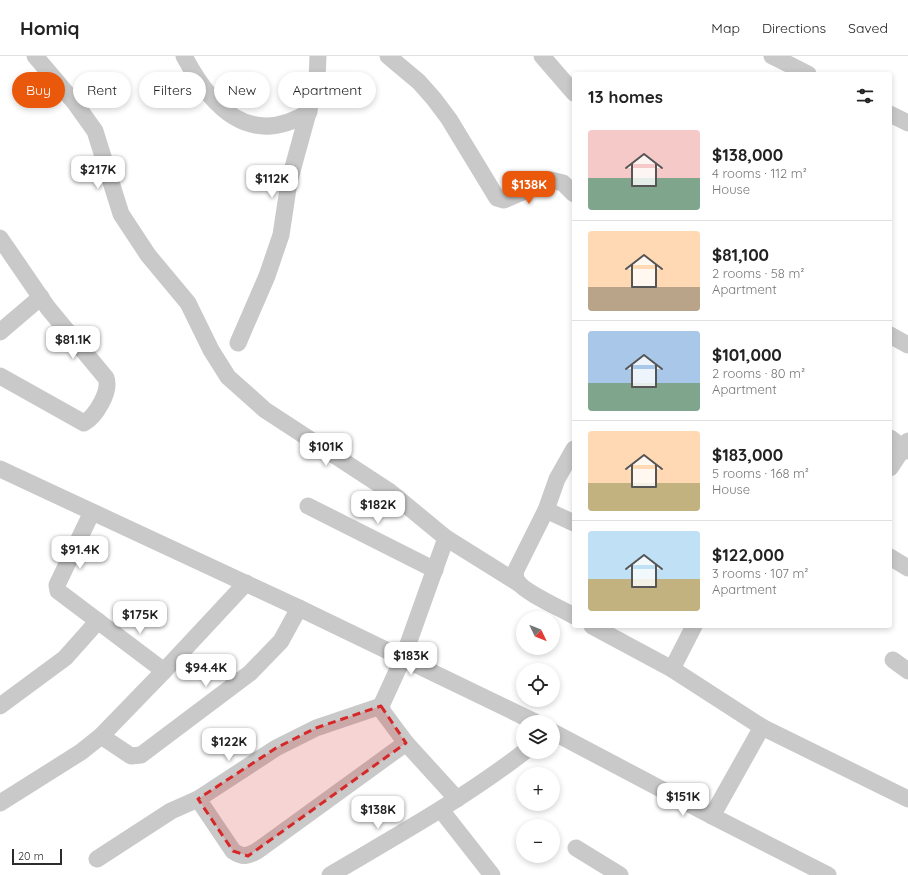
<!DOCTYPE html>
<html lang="en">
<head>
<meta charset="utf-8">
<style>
  body { margin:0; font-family:Quicksand,sans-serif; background:#f2f2f2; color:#222; height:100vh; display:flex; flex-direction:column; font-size:15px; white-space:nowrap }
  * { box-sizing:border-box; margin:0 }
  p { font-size:13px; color:#767676 }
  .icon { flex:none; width:22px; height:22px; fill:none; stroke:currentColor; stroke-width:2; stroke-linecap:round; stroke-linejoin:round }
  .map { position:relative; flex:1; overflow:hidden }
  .drawer { position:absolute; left:572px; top:16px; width:320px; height:556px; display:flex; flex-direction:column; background:#fff; border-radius:4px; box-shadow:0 2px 6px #0003 }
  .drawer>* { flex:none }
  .top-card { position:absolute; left:12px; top:16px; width:380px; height:36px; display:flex; gap:8px }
  .needle { width:26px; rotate:133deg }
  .tools { position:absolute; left:516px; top:555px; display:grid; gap:8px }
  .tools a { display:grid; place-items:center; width:44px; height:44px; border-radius:50%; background:#fff; box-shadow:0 2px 6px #0003; font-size:20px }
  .scale { position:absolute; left:12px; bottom:10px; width:50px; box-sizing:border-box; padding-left:4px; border:2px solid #2c2c2c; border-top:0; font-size:11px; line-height:14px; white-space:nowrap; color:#2c2c2c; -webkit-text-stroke:3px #fff; paint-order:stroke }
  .price { position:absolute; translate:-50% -34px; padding:0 9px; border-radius:8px; background:#fff; color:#222; font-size:13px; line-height:26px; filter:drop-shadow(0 1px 2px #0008) }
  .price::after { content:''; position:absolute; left:50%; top:24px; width:12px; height:9px; margin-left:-6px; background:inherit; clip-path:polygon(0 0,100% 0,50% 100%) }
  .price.current { background:#ea580c; color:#fff }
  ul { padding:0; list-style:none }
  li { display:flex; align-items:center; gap:12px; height:100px; padding:0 16px }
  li+li { border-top:1px solid #e0e0e0 }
  li span { display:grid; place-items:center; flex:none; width:112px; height:80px; border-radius:4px; color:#555 }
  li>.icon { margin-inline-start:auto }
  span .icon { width:48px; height:48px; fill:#fffc; stroke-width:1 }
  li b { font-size:17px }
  h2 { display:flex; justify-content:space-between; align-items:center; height:48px; padding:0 16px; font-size:17px }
  .pill { padding:0 14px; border-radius:18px; background:#fff; box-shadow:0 2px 6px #0003; font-size:14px; line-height:36px }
  .pill.current { background:#ea580c; color:#fff }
  header { display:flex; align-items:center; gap:24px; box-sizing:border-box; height:56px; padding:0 20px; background:#fff; border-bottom:1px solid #e0e0e0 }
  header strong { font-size:19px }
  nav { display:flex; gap:22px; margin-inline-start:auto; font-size:14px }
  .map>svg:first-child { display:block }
</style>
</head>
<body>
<header>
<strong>Homiq</strong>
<nav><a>Map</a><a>Directions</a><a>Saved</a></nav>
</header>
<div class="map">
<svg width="908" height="819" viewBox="0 0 908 819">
  <rect width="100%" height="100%" fill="#fff"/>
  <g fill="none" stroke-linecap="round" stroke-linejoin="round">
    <!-- minor -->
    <g stroke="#c9c9c9" stroke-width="17">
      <polyline points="35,0 75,47 95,75 121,158 148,199 188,247 211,294 228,321 265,354 389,435 446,482 518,527"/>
      <path d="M184 0C211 51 250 93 309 56"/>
      <polyline points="388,0 419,26 434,43 449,63 497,142 504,144 551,124 563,127 574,138"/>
      <polyline points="542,0 574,37"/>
      <polyline points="772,0 808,18"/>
      <polyline points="890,58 908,67"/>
      <path d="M0 182 48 252 106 322C111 335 96 360 84 367L0 320"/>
      <polyline points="0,276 41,241"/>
      <polyline points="890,279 908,289"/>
      <polyline points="238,287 267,220 281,179 289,126 317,24 318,0"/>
      <polyline points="890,382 908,395"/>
      <path d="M574 393 557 423 546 454 516 514C515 519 515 522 518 526 524 536 562 553 574 560"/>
      <polyline points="890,412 908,385"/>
      <polyline points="0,413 299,552 535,666"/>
      <polyline points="308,450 435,514"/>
      <polyline points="546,454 574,467"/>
      <polyline points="92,456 57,529 58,535 164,615"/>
      <polyline points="446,482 403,602 381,650 383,656 406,687 457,743"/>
      <polyline points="890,501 908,512"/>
      <polyline points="592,570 672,613 762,671"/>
      <polyline points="893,604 908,615"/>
      <polyline points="672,613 694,570"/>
      <polyline points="0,650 65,602 98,565"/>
      <polyline points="553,676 712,760 828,819"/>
      <polyline points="101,680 131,700 141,699 250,617 281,585 299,552"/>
      <path d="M198 743 233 795C243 802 248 800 257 795L406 687"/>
      <polyline points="0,747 81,696 101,680 164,615 246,527"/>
      <polyline points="441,754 492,819"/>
      <polyline points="712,760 762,671 908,743"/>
      <polyline points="576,792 620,819"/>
      <polyline points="97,803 171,755 198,743 276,692 316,672 381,650"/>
      <path d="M330 819C396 780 463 743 524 696"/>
    </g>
  </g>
  <!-- marked area -->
  <path fill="#d62828" fill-opacity="0.2" stroke="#d62828" stroke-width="3" stroke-dasharray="8 5" stroke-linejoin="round" d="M381 650 406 687 248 800 233 795 198 743 276 692 316 672Z"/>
</svg>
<div class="tools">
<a><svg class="needle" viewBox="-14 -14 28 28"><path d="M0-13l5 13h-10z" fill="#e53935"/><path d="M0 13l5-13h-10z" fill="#767676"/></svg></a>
<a><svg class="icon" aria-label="locate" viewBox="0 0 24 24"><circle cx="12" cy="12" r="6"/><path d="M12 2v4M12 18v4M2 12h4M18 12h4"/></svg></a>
<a><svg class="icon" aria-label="layers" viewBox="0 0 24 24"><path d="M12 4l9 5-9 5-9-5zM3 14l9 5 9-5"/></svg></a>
<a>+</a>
<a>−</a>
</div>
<div class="scale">20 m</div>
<b class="price" style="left:98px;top:134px">$217K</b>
<b class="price" style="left:272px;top:143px">$112K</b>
<b class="price current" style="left:529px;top:149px">$138K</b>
<b class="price" style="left:73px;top:304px">$81.1K</b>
<b class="price" style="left:326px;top:411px">$101K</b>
<b class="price" style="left:378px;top:469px">$182K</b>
<b class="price" style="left:80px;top:514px">$91.4K</b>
<b class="price" style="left:140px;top:579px">$175K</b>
<b class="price" style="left:411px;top:620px">$183K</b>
<b class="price" style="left:206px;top:632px">$94.4K</b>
<b class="price" style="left:229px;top:706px">$122K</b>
<b class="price" style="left:683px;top:761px">$151K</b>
<b class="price" style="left:378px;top:774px">$138K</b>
<div class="top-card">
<a class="pill current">Buy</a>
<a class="pill">Rent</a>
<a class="pill">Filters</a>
<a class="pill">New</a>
<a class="pill">Apartment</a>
</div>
<section class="drawer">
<h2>13 homes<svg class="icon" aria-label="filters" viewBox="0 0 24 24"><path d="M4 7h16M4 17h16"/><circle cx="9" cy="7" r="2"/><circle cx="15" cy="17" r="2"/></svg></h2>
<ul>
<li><span style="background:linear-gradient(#f6c9c9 60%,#7fa58c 0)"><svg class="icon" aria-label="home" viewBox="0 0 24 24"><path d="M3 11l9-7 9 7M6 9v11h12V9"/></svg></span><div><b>$138,000</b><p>4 rooms · 112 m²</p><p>House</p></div></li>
<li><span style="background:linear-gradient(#ffd9b3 70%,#b9a48a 0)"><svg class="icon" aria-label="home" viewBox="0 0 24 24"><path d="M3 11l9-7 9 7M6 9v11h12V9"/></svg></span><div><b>$81,100</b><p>2 rooms · 58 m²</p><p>Apartment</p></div></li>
<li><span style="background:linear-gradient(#a9c7e8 65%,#7fa58c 0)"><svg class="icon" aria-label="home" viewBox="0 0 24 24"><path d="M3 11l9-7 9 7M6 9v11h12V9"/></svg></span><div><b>$101,000</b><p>2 rooms · 80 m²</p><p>Apartment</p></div></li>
<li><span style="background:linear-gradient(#ffd9b3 65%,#c2b280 0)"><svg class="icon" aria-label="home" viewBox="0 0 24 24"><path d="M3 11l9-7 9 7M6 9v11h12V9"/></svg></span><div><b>$183,000</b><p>5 rooms · 168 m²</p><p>House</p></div></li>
<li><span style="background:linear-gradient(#bfe0f5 60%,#c2b280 0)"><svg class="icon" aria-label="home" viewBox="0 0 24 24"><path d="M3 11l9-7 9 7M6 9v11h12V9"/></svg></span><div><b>$122,000</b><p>3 rooms · 107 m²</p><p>Apartment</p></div></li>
</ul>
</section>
</div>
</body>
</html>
